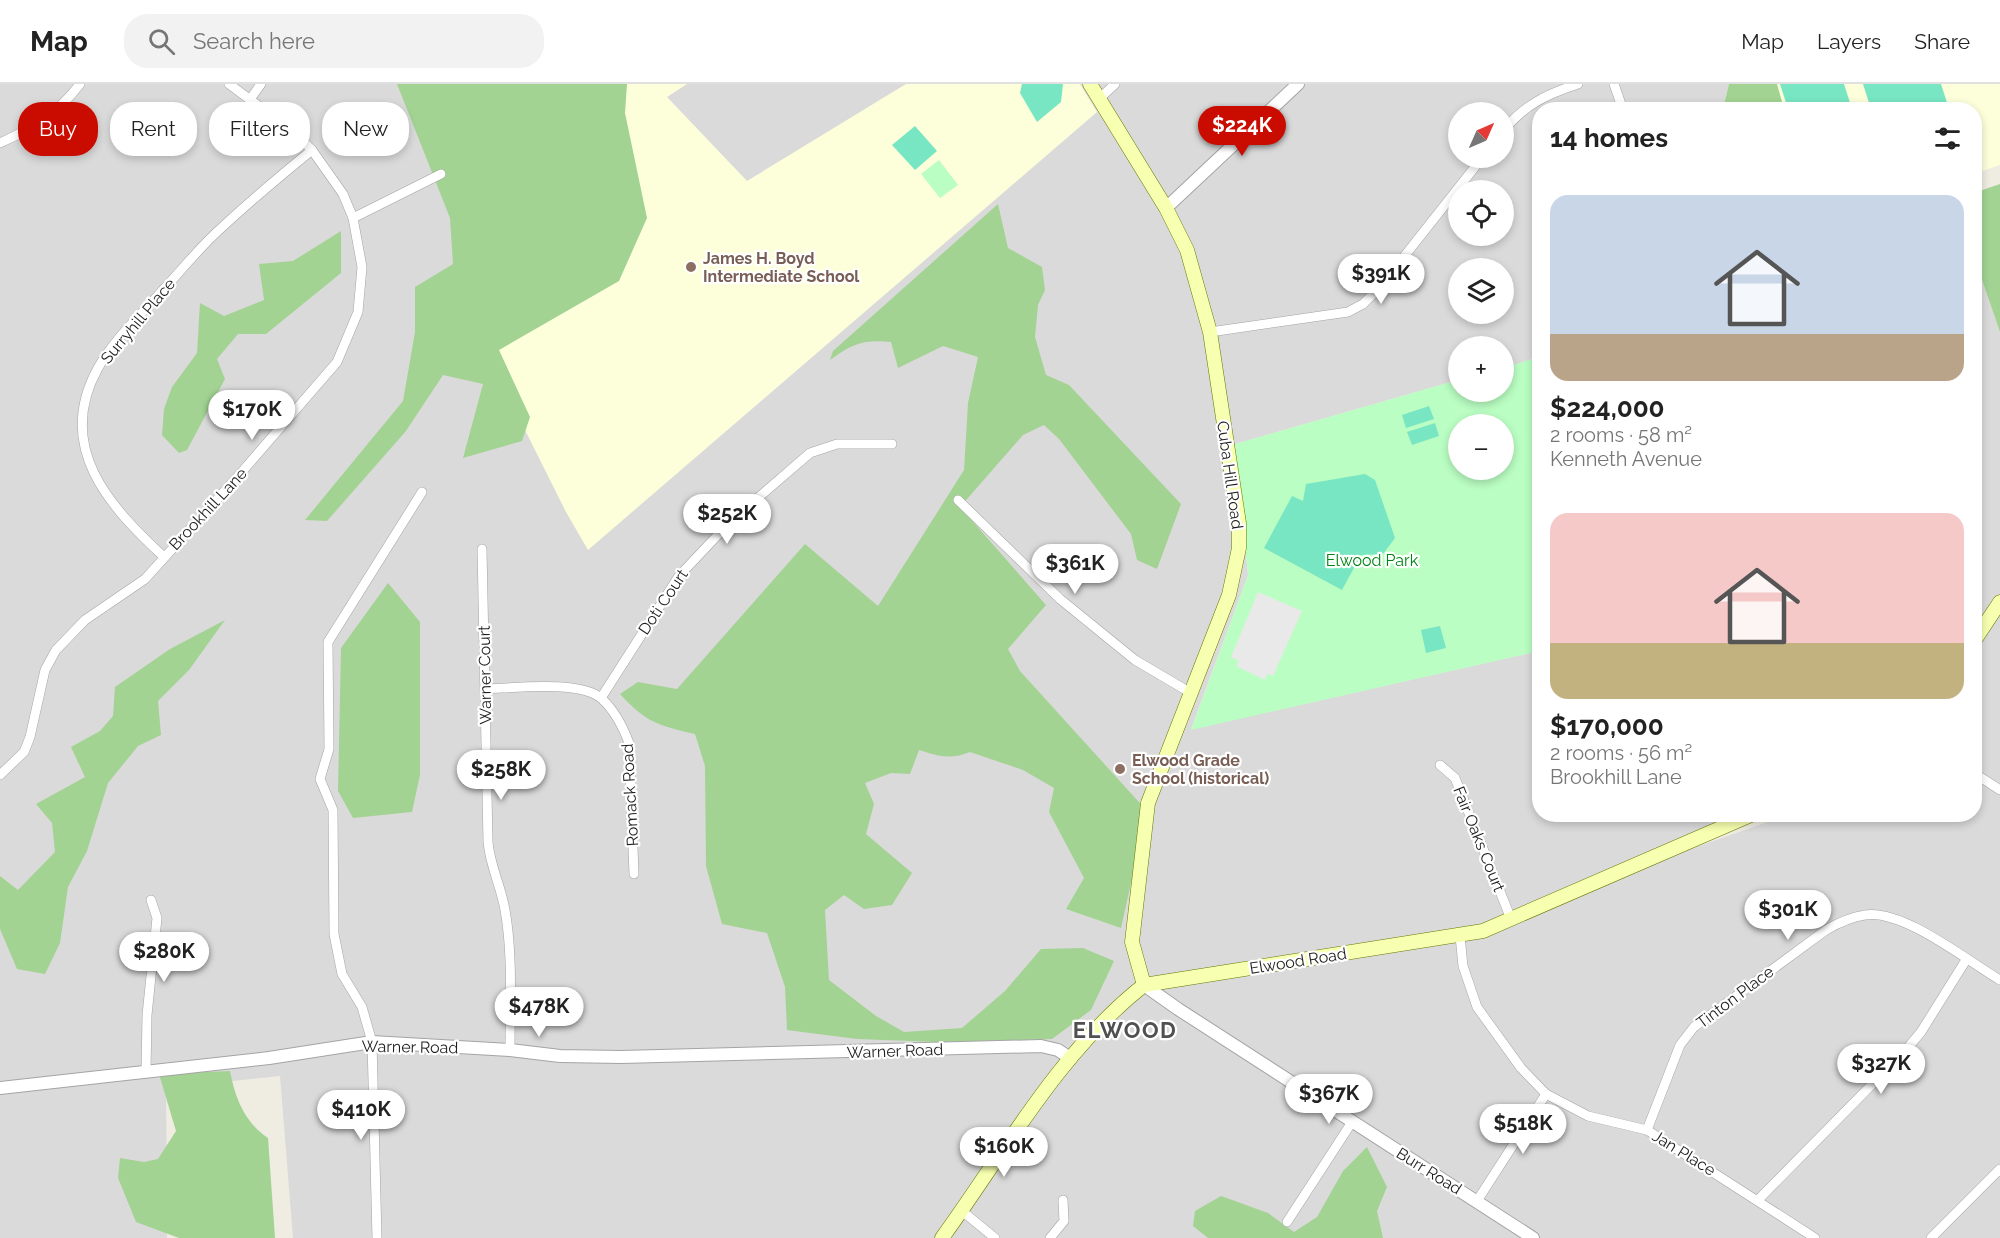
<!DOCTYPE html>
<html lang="en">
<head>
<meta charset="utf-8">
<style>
  body { margin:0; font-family:Raleway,sans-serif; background:#f2f2f2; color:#222; height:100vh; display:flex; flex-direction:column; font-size:22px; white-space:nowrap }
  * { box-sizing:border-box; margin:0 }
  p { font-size:20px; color:#767676 }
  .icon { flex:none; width:33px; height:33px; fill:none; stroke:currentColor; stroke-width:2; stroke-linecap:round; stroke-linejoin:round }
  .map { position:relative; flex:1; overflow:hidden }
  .sheet { position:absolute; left:1532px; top:18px; width:450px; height:720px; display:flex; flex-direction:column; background:#fff; border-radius:24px; box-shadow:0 3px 9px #0003 }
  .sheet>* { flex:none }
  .top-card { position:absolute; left:18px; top:18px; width:570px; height:54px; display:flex; gap:12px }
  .needle { width:39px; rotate:45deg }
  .controls { position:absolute; left:1448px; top:18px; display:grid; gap:12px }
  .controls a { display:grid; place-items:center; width:66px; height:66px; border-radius:50%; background:#fff; box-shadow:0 3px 9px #0003; font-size:30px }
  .price { position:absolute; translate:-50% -51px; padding:0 14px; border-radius:21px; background:#fff; color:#222; font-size:20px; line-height:39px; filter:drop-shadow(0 2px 3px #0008) }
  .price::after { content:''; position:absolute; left:50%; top:36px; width:18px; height:14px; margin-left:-9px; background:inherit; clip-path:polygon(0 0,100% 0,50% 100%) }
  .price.selected { background:#ca0b00; color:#fff }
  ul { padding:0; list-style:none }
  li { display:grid; align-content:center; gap:12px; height:318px; padding:0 18px }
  li span { display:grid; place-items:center; height:186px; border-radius:18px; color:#555 }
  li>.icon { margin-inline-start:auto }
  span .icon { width:108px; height:108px; fill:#fffc; stroke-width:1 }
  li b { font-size:26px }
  h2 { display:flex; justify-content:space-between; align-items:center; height:72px; padding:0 18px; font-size:26px }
  .chip { padding:0 21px; border-radius:24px; background:#fff; box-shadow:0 3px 9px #0003; font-size:21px; line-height:54px }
  .chip.selected { background:#ca0b00; color:#fff }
  header { display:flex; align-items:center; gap:36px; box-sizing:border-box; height:84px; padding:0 30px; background:#fff; border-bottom:2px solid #e0e0e0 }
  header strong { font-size:28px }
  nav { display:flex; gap:33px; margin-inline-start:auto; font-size:21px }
  .search { width:420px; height:54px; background:#f2f2f2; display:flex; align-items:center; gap:15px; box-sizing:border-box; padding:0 21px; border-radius:24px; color:#767676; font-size:22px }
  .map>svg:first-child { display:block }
</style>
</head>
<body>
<header>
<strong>Map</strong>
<div class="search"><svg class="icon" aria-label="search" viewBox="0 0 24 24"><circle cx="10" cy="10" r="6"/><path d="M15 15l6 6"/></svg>Search here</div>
<nav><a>Map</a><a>Layers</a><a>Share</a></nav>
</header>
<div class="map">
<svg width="2000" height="1154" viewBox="0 0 2000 1154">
  <rect width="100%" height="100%" fill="#efece2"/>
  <!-- residential -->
  <path fill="#dbdada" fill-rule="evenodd" d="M0 0H1729L1723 25 1539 26V273L1503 284V262H1458V296L1235 360 1248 491 1191 645 1539 567V730L1753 731 1633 785 1788 731 1974 730V187L1980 190 2000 248V1154H293L280 992 166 1004 167 1154H0ZM1458 28H1503V74H1458ZM1458 106H1503V152H1458ZM1458 184H1503V230H1458Z"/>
  <!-- education -->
  <g fill="#fdffdb">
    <polygon points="614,0 687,0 667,13 747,97 906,0 1080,0 1097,28 588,466 566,428 526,348 485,259"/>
    <polygon points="1747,0 2000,0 2000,81 1974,90 1974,26 1755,25"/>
  </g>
  <!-- forest -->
  <g fill="#a2d392">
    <polygon points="397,0 627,0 625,29 647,134 619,197 499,266 530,333 522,357 463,374 483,300 443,291 406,347 327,437 305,436 403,317 415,248 415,203 453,180 450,134"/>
    <polygon points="1729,0 1777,0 1784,25 1723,25"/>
    <polygon points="2000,100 2000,248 1980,190 1974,187 1974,109"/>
    <path d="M998 120 1008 164 1042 183 1045 206 1038 221 1035 253 1046 291 1069 301 1181 420 1157 485 1137 476 1131 450 1059 355 1044 341 1023 351 960 423 1046 521 1008 565 1020 587 1147 727 1121 844 1066 825 1084 794 1049 728 1054 704 1023 686 970 668C950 676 938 672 919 666L910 690 891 689 865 699 874 720 866 750 912 789 892 821 864 825 844 811 825 826 829 896 876 932 904 948 962 944 1005 907 1041 865 1083 864 1114 877 1091 926 1052 955 938 958 857 955 787 946 785 903 767 849 722 840 706 782 705 682 695 650C657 641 647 639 620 610L638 598 677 605 805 460 878 522 964 386 968 319 978 273 943 262 898 284 891 258C863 255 852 260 830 276L833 267Z"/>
    <polygon points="341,147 341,189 266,250 238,250 217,275 225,295 187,366 179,369 162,351 164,325 172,303 197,269 200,219 224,232 264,216 259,180 293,177"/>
    <polygon points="388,499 420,538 420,691 412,728 353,734 338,707 341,564"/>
    <polygon points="225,536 189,586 158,617 161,651 138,662 108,699 87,767 68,803 60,859 45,890 17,885 0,845 0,792 18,806 55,768 52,739 36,720 85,693 71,663 100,647 113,632 115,603 170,565"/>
    <path d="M230 987C235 1014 245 1039 268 1054L275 1154H179L136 1138 118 1094 120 1074 144 1078 158 1075 176 1047 159 990Z"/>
    <polygon points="1367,1063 1387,1103 1377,1127 1383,1154 1208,1154 1193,1142 1195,1127 1221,1112 1268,1129 1294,1148 1317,1133 1343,1087"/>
  </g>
  <!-- park -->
  <g fill="#bafec3" fill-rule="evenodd">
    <polygon points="939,76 958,101 940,114 921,90"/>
    <path d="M1539 273V567L1191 646 1248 491 1235 360 1458 296V308H1503V284ZM1458 340H1503V386H1458Z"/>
  </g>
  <!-- pitch -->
  <g fill="#78e6c2">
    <polygon points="1022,0 1063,0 1061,18 1037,38 1020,9"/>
    <polygon points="1780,0 1844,0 1852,25 1788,25"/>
    <polygon points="1863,0 1941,0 1949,25 1871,25"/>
    <polygon points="915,42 937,67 915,86 892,61"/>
    <polygon points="1429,322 1434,335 1406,344 1402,331"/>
    <polygon points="1435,339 1439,352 1412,361 1407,348"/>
    <polygon points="1365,390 1375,396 1395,454 1383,470 1361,471 1342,506 1264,464 1292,412 1303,417 1306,400"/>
    <polygon points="1440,542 1446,564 1426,569 1421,546"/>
  </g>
  <!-- parking -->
  <polygon fill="#e9e9e9" points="1258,508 1302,527 1273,592 1267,590 1265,596 1236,582 1239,577 1231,573"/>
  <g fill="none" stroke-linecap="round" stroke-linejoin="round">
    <!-- minor casing -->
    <g stroke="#a4a4a4" stroke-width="10">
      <g id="minor">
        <polyline points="1614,0 1623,26"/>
        <polyline points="251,14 261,0"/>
        <polyline points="1099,15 1115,0"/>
        <path d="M1503 47C1524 21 1547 10 1578 0"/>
        <path d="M0 59C33 44 58 29 80 0"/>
        <polyline points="353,134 441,90"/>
        <polyline points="1210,248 1348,228 1363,220 1380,203 1482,74"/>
        <polyline points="958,416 1060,515 1135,576 1191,609"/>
        <path d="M482 465 488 758C490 782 501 802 505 826 513 871 510 920 510 966"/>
        <path d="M164 473C110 423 54 363 98 284 114 255 140 232 162 207 181 187 198 165 218 147 248 119 280 92 312 66"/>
        <path d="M486 605C514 604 581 596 602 615 614 626 623 643 629 659L634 790"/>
        <polyline points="601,614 679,492 730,438 810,369 837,360 892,360"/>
        <polyline points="1440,681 1455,694 1511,835"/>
        <polyline points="1974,689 2000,706"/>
        <polyline points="0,691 24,668 30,653 45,586 56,566 85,536 145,495 240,390 337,278 358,228 362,183 353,134 343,110 312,66 291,46 229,0"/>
        <polyline points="1460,852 1463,882 1477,923 1521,984 1546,1010 1588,1032 1647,1046 1815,1154"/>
        <polyline points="146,987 147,931 157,834 151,816"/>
        <path d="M1647 1046 1680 961 1694 943 1826 846C1838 839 1851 833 1865 831 1903 825 1966 876 2000 896"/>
        <polyline points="1758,1116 1905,967 1921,948 1966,876"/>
        <polyline points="1477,1117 1546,1010"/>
        <polyline points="962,1127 995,1154"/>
        <polyline points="1287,1138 1352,1038"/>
        <polyline points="377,1154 372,958 362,923 342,890 334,850 333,726 320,695 329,665 328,558 422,408"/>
        <polyline points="1050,1154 1064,1137 1063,1116"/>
        <polyline points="1931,1154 2000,1085"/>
      </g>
    </g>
    <!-- tertiary casing -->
    <g stroke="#a4a4a4" stroke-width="14">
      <g id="tertiary">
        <polyline points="1166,124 1298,0"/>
        <polyline points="1144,901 1178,925 1533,1154"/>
        <polyline points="0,1004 269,974 372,958 510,966 560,972 621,973 1041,962 1058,966 1070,974"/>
      </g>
    </g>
    <!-- secondary casing -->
    <g stroke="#647800" stroke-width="15">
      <g id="secondary">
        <polyline points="1090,0 1166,124 1187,166 1210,248 1239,439 1239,464 1229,511 1148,719 1132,858 1144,901"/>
        <polyline points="1974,557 2000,518"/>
        <path d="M942 1154C1005 1067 1059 968 1144 901L1483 847 1753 730"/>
      </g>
    </g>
    <!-- minor -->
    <use href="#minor" stroke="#fff" stroke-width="9"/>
    <!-- tertiary -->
    <use href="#tertiary" stroke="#fff" stroke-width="12"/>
    <!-- secondary -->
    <use href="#secondary" stroke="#f7ffb0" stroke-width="14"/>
  </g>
  <!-- markers -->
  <g fill="#8d6e63" stroke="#fff" stroke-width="2">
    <circle cx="691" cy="183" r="6"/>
    <circle cx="1120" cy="685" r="6"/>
  </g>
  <g text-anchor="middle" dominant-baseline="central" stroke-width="4.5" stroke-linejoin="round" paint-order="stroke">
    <!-- education labels -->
    <g font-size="16" font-weight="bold" fill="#785e54" stroke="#fff" text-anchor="start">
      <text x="703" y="174">James H. Boyd<tspan x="703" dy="18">Intermediate School</tspan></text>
      <text x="1132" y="676">Elwood Grade<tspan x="1132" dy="18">School (historical)</tspan></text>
    </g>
    <!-- street labels -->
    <g font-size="16" fill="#1d1d1d" stroke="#fff">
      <text transform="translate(138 237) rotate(-50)">Surryhill Place</text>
      <text transform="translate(1230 391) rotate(82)">Cuba Hill Road</text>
      <text transform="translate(208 425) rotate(-47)">Brookhill Lane</text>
      <text transform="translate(663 518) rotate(-56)">Doti Court</text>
      <text transform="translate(485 591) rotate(-91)">Warner Court</text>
      <text transform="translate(630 711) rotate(-93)">Romack Road</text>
      <text transform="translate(1479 755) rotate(68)">Fair Oaks Court</text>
      <text transform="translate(1298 877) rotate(-9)">Elwood Road</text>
      <text transform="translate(1735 913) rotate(-37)">Tinton Place</text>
      <text transform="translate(410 963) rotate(1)">Warner Road</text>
      <text transform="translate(895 967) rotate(-2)">Warner Road</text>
      <text transform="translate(1684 1069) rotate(32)">Jan Place</text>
      <text transform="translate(1429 1087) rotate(32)">Burr Road</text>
    </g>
    <!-- park labels -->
    <g font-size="16" fill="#018514" stroke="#fff">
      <text x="1372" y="476">Elwood Park</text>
    </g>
    <!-- district labels -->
    <g font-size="22" font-weight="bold" letter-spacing="1.5" fill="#505050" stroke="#fff">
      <text x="1125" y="946">ELWOOD</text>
    </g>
  </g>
</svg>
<div class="controls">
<a><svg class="needle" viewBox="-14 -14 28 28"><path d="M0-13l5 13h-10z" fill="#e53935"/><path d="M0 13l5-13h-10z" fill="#767676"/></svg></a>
<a><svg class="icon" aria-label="locate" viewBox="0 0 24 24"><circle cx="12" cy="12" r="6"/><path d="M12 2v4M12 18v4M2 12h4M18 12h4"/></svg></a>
<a><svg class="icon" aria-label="layers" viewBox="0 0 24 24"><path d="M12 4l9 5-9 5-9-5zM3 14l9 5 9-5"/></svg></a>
<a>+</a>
<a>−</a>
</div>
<b class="price selected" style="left:1242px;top:73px">$224K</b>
<b class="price" style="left:1381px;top:221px">$391K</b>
<b class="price" style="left:252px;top:357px">$170K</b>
<b class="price" style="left:727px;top:461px">$252K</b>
<b class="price" style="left:1075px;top:511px">$361K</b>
<b class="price" style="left:501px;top:717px">$258K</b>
<b class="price" style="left:1788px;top:857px">$301K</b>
<b class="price" style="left:164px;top:899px">$280K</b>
<b class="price" style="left:539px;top:954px">$478K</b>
<b class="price" style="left:1881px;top:1011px">$327K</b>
<b class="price" style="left:1329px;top:1041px">$367K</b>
<b class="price" style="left:361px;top:1057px">$410K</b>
<b class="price" style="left:1523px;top:1071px">$518K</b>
<b class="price" style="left:1004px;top:1094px">$160K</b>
<div class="top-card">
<a class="chip selected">Buy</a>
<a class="chip">Rent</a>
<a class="chip">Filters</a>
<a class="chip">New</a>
</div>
<section class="sheet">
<h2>14 homes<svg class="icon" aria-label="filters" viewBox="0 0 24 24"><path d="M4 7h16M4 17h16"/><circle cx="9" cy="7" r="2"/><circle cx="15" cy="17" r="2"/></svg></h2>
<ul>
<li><span style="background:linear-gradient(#c9d6e8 75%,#b9a48a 0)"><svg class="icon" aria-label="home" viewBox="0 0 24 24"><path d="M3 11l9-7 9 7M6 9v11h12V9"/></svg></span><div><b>$224,000</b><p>2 rooms · 58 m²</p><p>Kenneth Avenue</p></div></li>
<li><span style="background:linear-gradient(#f6c9c9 70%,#c2b280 0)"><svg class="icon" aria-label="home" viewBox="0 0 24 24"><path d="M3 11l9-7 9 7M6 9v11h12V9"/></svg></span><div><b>$170,000</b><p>2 rooms · 56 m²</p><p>Brookhill Lane</p></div></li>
</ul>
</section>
</div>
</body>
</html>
